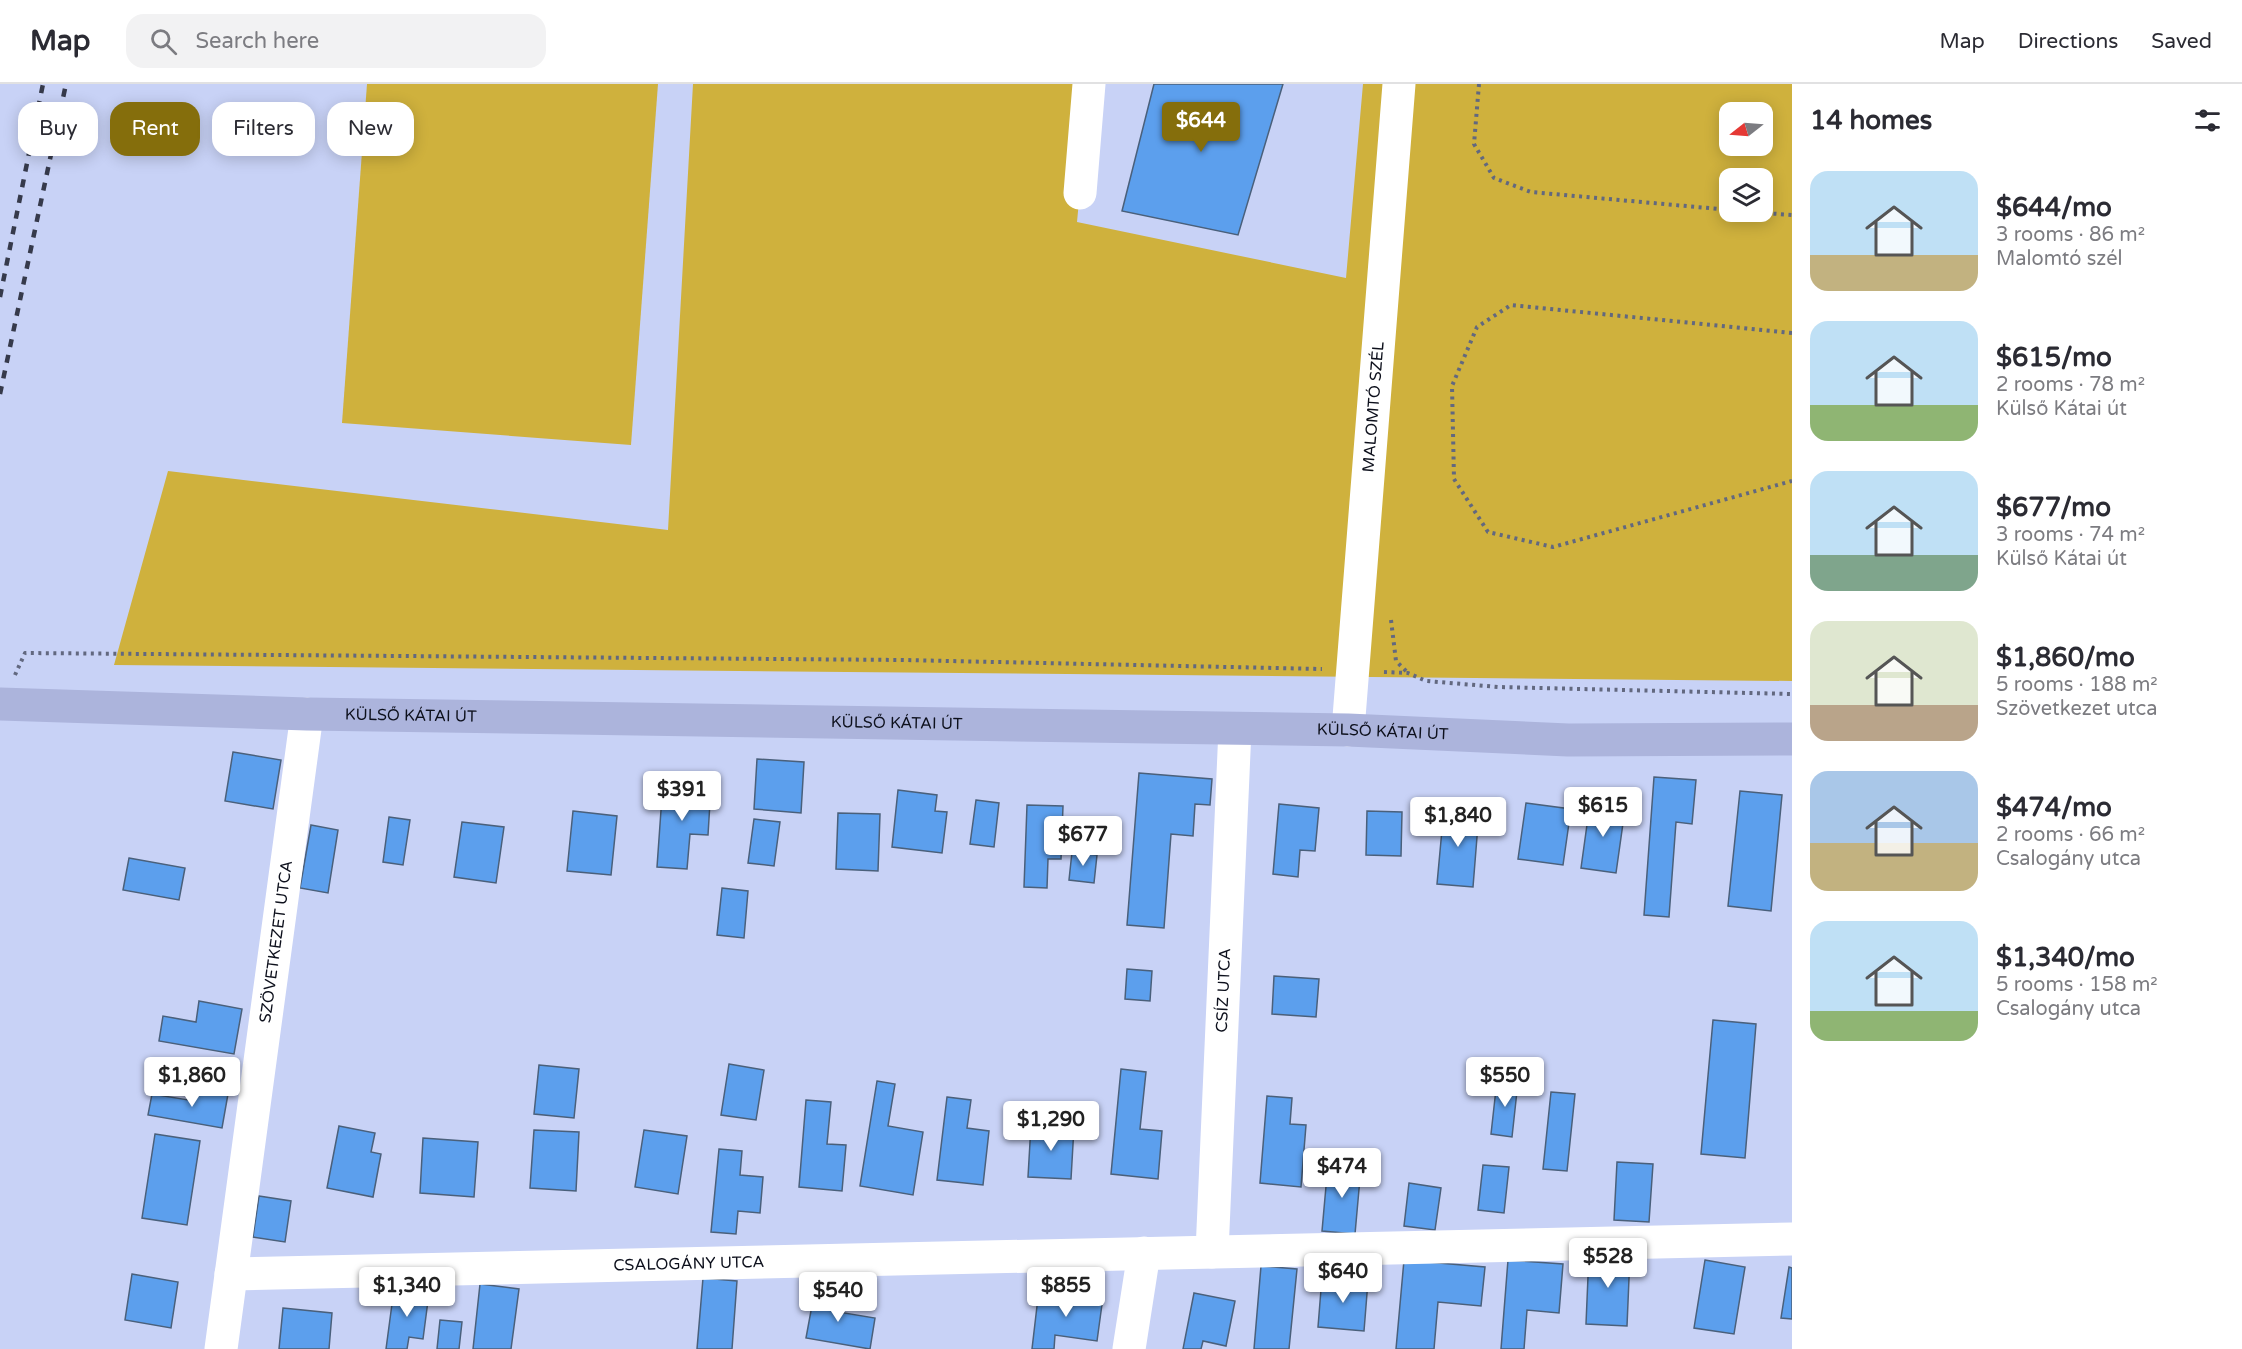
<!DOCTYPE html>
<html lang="en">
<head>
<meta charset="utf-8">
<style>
  body { margin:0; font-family:"Varela Round",sans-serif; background:#f2f2f3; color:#2b2b33; height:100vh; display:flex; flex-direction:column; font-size:22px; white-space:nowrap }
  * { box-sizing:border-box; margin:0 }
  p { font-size:20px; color:#7c7c81 }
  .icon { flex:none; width:33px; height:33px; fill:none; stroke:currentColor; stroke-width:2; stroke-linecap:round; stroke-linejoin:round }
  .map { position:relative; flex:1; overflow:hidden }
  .details { display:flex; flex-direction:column; background:#fff; width:450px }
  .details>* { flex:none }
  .hud { position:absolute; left:18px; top:18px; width:570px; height:54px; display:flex; gap:12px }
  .needle { width:39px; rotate:253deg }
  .controls { position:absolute; left:1719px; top:18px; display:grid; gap:12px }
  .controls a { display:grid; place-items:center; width:54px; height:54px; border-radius:12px; background:#fff; box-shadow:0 3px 15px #0003; font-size:30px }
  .price { position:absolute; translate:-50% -51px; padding:0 14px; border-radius:6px; background:#fff; color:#222; font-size:20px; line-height:39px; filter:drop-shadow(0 2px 3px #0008) }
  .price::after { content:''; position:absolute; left:50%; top:36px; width:18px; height:14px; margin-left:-9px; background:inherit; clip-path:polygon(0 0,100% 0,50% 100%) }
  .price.selected { background:#856e0c; color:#fff }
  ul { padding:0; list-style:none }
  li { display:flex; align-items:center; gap:18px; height:150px; padding:0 18px }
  li span { display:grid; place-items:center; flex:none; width:168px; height:120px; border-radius:18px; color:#555 }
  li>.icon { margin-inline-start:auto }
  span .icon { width:72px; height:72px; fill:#fffc; stroke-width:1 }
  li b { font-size:26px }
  h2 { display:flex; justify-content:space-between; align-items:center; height:72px; padding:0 18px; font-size:26px }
  .pill { padding:0 21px; border-radius:18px; background:#fff; box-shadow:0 3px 15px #0003; font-size:21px; line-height:54px }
  .pill.selected { background:#856e0c; color:#fff }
  header { display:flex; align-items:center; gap:36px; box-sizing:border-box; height:84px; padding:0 30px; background:#fff; border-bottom:2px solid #e1e1e2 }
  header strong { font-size:28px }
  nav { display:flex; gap:33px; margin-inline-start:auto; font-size:21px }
  .search { width:420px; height:54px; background:#f2f2f3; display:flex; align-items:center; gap:15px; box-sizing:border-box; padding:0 21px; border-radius:18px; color:#7c7c81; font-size:22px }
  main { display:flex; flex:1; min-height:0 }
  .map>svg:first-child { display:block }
</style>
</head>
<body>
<header>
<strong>Map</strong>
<div class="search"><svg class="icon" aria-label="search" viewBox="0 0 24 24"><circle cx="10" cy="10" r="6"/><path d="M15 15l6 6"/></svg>Search here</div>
<nav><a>Map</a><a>Directions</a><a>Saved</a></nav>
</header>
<main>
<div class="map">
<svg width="1792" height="1265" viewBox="0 0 1792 1265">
  <rect width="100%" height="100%" fill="#c8d2f6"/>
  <!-- green -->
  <g fill="#cfb13d" fill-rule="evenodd">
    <polygon points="367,0 658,0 631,361 342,339"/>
    <path d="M693 0H1090L1077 138 1346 194 1363 0H1792V597L114 581 168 387 668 446ZM1730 28H1762V62H1730ZM1730 94H1762V128H1730Z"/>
  </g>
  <!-- building -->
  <g fill="#5c9fed" stroke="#4a607b" stroke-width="1.5">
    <polygon points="1154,0 1283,0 1238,151 1122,127"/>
    <polygon points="233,668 281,676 273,725 225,717"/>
    <polygon points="757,675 804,678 801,729 754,725"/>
    <polygon points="1139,689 1212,695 1210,721 1195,720 1193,752 1171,750 1164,844 1127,841"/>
    <polygon points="1654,693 1696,696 1692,740 1676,738 1669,833 1644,831"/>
    <polygon points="663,698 711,702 708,751 690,750 687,785 657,783"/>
    <polygon points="898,706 937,711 935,727 947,728 942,769 892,763"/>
    <polygon points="1740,707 1782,711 1771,827 1728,822"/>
    <polygon points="976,716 999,719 994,763 970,760"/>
    <polygon points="1526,719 1571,725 1563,781 1518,775"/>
    <polygon points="1590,719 1625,725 1616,789 1581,784"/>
    <polygon points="1279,720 1319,724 1315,767 1300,766 1298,793 1273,790"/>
    <polygon points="1027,721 1063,722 1061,775 1048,775 1047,804 1024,803"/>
    <polygon points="1444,724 1479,728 1473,803 1437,800"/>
    <polygon points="573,727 617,732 611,791 567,787"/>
    <polygon points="1367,727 1402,728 1401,772 1366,771"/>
    <polygon points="838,729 880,730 878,787 836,785"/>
    <polygon points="389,733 410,736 403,781 383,778"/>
    <polygon points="754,735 780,738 774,782 748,779"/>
    <polygon points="462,738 504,743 496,799 454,793"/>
    <polygon points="311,741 338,746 328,809 300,804"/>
    <polygon points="1072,768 1097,771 1094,799 1069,796"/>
    <polygon points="129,774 185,784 179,816 123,806"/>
    <polygon points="722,804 748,807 744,854 717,851"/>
    <polygon points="1127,885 1152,887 1150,917 1125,915"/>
    <polygon points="1274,892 1319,895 1316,933 1272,930"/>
    <polygon points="199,917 242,925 234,970 159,957 163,932 196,938"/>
    <polygon points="1713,936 1756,940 1745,1074 1701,1070"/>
    <polygon points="729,980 764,986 756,1036 721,1031"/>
    <polygon points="539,981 579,985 574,1034 534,1030"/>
    <polygon points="1121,985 1146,988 1140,1045 1162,1047 1158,1095 1111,1090"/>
    <polygon points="1497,996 1518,998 1512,1053 1491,1050"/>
    <polygon points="877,997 895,1000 888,1042 923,1048 913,1111 860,1102"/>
    <polygon points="190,1003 228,1010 222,1044 148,1031 152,1010 188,1016"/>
    <polygon points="1551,1008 1575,1010 1567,1087 1543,1085"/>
    <polygon points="1267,1012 1292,1014 1290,1040 1306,1041 1301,1103 1260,1099"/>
    <polygon points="947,1013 971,1016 967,1044 989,1047 983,1101 937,1096"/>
    <polygon points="806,1016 831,1018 827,1060 846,1061 842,1107 799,1103"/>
    <polygon points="1031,1041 1074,1043 1071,1095 1028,1093"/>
    <polygon points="339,1042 375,1049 371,1068 381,1070 373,1113 327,1104"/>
    <polygon points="534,1046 579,1048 576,1107 530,1104"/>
    <polygon points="644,1046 687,1052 678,1110 635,1103"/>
    <polygon points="155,1050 200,1057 187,1141 142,1134"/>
    <polygon points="423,1054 478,1058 474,1113 420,1109"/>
    <polygon points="719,1065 742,1067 740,1091 763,1093 760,1129 738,1127 736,1150 711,1148"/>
    <polygon points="1617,1078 1653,1080 1649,1138 1614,1136"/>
    <polygon points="1328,1080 1361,1083 1355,1150 1322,1147"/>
    <polygon points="1483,1081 1509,1083 1504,1129 1478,1126"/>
    <polygon points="1409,1099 1441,1104 1435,1146 1404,1142"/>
    <polygon points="259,1112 291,1117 285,1158 253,1153"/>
    <polygon points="1589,1169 1630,1171 1627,1242 1586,1240"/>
    <polygon points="1404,1176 1485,1183 1481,1222 1438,1218 1434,1265 1396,1265"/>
    <polygon points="1508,1176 1563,1180 1559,1229 1527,1226 1524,1265 1501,1265"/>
    <polygon points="1705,1176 1745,1183 1734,1250 1694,1244"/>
    <polygon points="1261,1182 1297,1185 1289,1265 1254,1265"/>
    <polygon points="1789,1183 1792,1184 1792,1235 1781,1234"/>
    <polygon points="132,1190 178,1198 171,1244 125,1236"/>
    <polygon points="1322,1193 1368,1197 1364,1247 1318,1243"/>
    <polygon points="703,1194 737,1197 732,1265 697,1265"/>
    <polygon points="480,1200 519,1205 511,1265 473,1265"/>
    <polygon points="394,1205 429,1209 423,1255 409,1253 407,1265 386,1265"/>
    <polygon points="815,1205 842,1210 838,1228 875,1234 870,1265 806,1254"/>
    <polygon points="1039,1205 1103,1213 1097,1257 1055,1251 1054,1265 1032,1265"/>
    <polygon points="1194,1209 1235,1217 1226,1262 1203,1257 1201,1265 1183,1265"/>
    <polygon points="283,1224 332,1229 329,1265 279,1265"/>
    <polygon points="440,1236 462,1238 459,1265 437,1265"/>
  </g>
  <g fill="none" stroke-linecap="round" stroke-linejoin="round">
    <!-- path -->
    <g stroke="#62687f" stroke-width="4" stroke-dasharray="3 4.5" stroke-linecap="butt">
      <polyline points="1479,0 1474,60 1494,94 1531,108 1730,126"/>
      <polyline points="1751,128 1792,131"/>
      <polyline points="1792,249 1511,221 1477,243 1452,302 1454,395 1488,448 1553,463 1792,397"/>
      <polyline points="1391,536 1396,577 1408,589"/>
      <polyline points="1384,588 1408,589 1426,597 1498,603 1792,610"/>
      <polyline points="15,591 25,569 903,576 1322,585"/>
    </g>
    <!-- minor -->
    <g stroke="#fff" stroke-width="33">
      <polyline points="1080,109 1089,0"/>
      <path id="s1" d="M1348 646 1399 0"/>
      <path id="s2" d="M1212 1168 1235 645"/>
      <path id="s3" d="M231 1190 1792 1155"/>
      <path id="s4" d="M221 1265 307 630"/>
      <polyline points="1129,1265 1144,1169"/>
    </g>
    <!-- major -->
    <path stroke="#acb4dc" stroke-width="33" id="s5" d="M0 620 307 630 1348 646 1568 656 1792 655"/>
    <!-- rail -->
    <g stroke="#363a4b" stroke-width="4.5" stroke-dasharray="8 8" stroke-linecap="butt">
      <polyline points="0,213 43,0"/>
      <polyline points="0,310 66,0"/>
    </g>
  </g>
  <g text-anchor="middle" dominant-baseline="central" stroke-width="4.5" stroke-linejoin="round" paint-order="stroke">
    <!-- street labels -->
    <g font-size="16" fill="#0d101c" stroke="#d7dffd">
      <text stroke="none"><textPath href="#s1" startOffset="324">MALOMTÓ SZÉL</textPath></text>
      <text stroke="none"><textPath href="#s5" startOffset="411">KÜLSŐ KÁTAI ÚT</textPath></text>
      <text stroke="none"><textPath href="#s5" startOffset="897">KÜLSŐ KÁTAI ÚT</textPath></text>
      <text stroke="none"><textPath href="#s5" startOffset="1383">KÜLSŐ KÁTAI ÚT</textPath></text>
      <text stroke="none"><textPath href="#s4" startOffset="411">SZÖVETKEZET UTCA</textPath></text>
      <text stroke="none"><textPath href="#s2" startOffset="262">CSÍZ UTCA</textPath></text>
      <text stroke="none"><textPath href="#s3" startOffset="458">CSALOGÁNY UTCA</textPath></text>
    </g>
  </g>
</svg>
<div class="controls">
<a><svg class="needle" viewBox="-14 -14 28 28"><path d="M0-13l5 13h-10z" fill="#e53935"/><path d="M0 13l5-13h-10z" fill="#7c7c81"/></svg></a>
<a><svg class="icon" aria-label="layers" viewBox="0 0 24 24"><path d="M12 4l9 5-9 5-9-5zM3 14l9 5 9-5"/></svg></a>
</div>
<b class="price selected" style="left:1201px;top:69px">$644</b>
<b class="price" style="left:682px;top:738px">$391</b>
<b class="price" style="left:1603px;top:754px">$615</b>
<b class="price" style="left:1458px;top:764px">$1,840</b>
<b class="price" style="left:1083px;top:783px">$677</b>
<b class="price" style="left:192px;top:1024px">$1,860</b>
<b class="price" style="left:1505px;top:1024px">$550</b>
<b class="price" style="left:1051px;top:1068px">$1,290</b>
<b class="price" style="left:1342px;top:1115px">$474</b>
<b class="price" style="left:1608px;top:1205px">$528</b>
<b class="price" style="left:1343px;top:1220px">$640</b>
<b class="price" style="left:407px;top:1234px">$1,340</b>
<b class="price" style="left:1066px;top:1234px">$855</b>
<b class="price" style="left:838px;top:1239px">$540</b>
<div class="hud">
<a class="pill">Buy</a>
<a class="pill selected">Rent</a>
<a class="pill">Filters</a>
<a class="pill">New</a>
</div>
</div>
<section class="details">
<h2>14 homes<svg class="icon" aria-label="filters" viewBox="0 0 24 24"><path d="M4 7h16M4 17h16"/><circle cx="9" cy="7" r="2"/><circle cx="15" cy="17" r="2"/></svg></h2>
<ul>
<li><span style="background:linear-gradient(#bfe0f5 70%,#c2b280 0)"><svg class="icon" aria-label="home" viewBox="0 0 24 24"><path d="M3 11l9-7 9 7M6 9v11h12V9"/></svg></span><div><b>$644/mo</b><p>3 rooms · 86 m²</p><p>Malomtó szél</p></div></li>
<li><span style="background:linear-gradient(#bfe0f5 70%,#8fb573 0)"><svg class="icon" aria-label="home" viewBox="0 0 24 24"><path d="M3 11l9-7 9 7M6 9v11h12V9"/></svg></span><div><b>$615/mo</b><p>2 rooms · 78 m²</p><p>Külső Kátai út</p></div></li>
<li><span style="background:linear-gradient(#bfe0f5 70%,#7fa58c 0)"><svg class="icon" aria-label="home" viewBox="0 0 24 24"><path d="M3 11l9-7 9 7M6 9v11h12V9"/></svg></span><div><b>$677/mo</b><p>3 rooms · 74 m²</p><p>Külső Kátai út</p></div></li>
<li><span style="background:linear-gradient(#dfe7d0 70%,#b9a48a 0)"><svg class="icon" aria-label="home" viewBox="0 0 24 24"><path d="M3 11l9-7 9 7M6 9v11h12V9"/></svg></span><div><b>$1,860/mo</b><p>5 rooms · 188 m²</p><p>Szövetkezet utca</p></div></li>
<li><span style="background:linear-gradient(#a9c7e8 60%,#c2b280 0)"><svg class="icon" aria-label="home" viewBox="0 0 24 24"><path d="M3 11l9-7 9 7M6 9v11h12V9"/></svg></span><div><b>$474/mo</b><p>2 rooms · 66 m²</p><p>Csalogány utca</p></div></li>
<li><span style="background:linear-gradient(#bfe0f5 75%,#8fb573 0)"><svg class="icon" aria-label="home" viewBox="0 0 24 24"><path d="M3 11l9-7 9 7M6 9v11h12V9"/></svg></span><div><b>$1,340/mo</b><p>5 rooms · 158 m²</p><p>Csalogány utca</p></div></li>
</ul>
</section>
</main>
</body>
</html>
